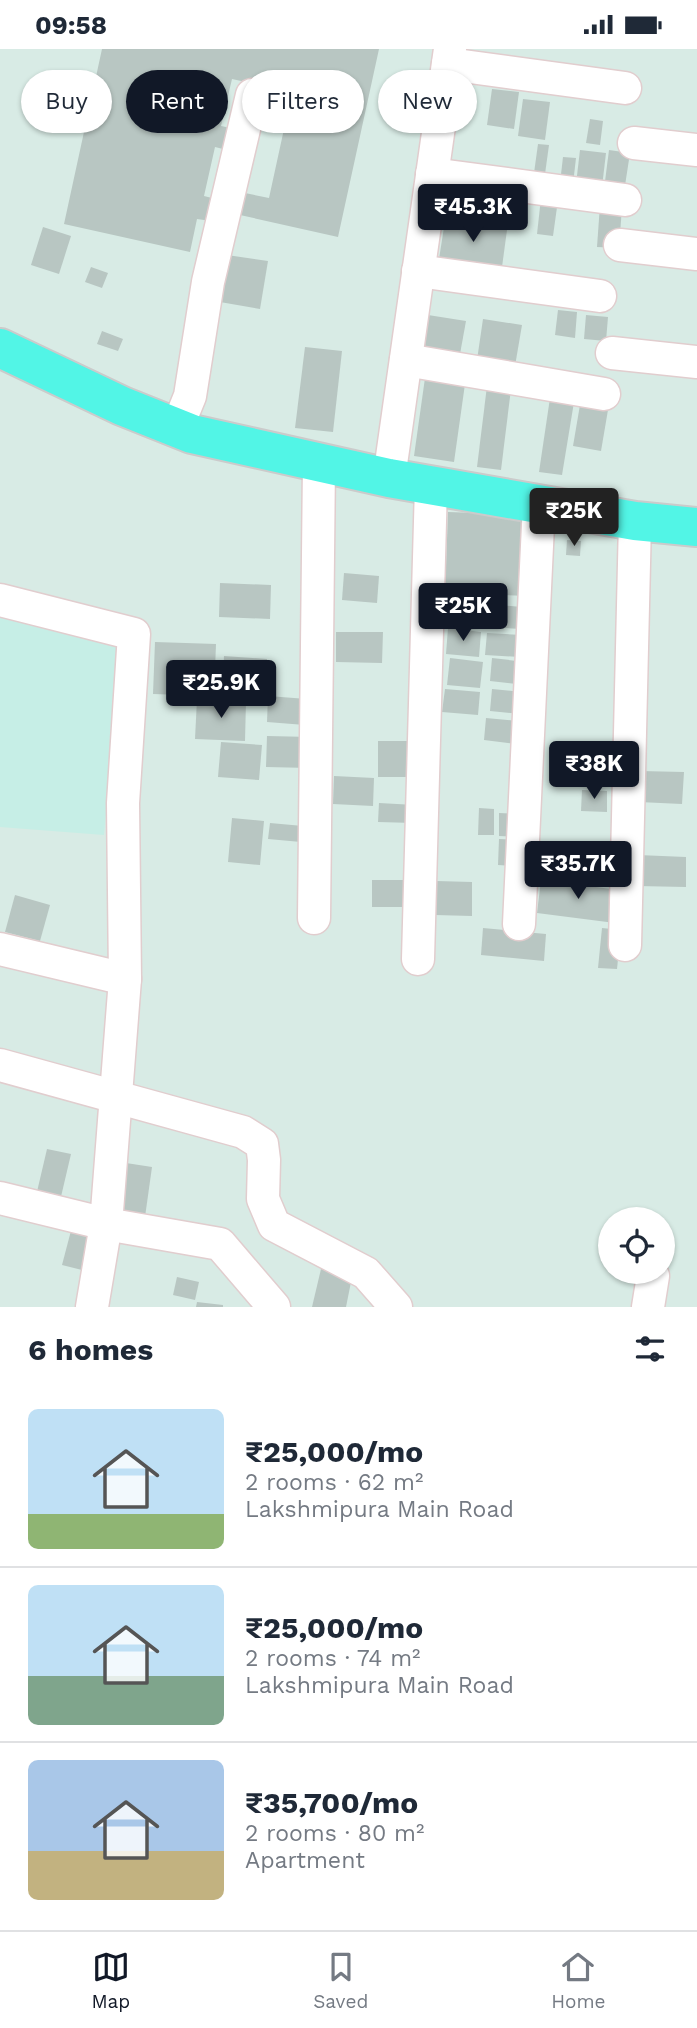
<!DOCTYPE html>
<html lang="en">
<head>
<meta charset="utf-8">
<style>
  body { margin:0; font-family:"Work Sans",sans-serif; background:#f6f6f7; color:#1f2937; height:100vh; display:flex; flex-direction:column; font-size:26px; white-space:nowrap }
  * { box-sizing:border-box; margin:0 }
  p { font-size:23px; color:#747a83 }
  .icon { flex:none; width:38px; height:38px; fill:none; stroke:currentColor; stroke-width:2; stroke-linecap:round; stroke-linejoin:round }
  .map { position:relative; height:1258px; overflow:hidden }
  .side { display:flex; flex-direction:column; background:#fff; flex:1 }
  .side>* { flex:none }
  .hud { position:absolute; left:21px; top:21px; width:656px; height:63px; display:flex; gap:14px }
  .buttons { position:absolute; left:598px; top:1158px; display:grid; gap:14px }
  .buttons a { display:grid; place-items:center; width:77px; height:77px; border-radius:50%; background:#fff; box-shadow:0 2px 5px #0004; font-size:35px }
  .price { position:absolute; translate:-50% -60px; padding:0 16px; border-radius:7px; background:#111827; color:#fff; font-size:23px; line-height:46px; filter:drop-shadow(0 2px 4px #0008) }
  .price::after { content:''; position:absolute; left:50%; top:42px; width:21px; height:16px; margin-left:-10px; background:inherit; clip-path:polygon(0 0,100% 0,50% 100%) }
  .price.on { background:#222; color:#fff }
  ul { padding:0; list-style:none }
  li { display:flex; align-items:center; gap:21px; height:175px; padding:0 28px }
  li+li { border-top:2px solid #e0e1e3 }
  li span { display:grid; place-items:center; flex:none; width:196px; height:140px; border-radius:10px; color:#555 }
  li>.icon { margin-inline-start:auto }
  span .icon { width:84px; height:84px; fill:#fffc; stroke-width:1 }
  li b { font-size:30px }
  h2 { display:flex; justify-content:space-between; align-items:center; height:84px; padding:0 28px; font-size:30px }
  .tag { padding:0 24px; border-radius:32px; background:#fff; box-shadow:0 2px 5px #0004; font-size:24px; line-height:63px }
  .tag.on { background:#111827; color:#fff }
  .status { display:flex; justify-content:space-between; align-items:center; height:49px; padding:0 35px; background:#fff; direction:ltr }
  .status svg { height:19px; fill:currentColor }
  .menu { display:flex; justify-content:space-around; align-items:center; height:98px; border-top:2px solid #e0e1e3; background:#fff; font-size:19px; color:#747a83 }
  .menu a { display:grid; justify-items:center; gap:4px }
  .menu .on { color:#111827 }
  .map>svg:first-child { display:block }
</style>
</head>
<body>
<div class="status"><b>09:58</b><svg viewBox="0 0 49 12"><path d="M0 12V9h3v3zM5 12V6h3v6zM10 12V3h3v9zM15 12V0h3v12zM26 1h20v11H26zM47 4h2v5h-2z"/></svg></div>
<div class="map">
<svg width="697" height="1258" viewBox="0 0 697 1258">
  <rect width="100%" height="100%" fill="#d8ebe5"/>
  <!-- education -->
  <polygon fill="#c6eee6" points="0,564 122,592 104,786 0,778"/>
  <!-- building -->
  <g fill="#b8c6c2">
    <polygon points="102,0 379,0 338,188 240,166 245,144 269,149 284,80 260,75 264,53 288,58 291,43 232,30 221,77 231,79 227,101 215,98 204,147 216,150 211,172 197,170 190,203 64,175"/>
    <polygon points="492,40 519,43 514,80 487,76"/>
    <polygon points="523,50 550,53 545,91 518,87"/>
    <polygon points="590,70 603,72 600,96 586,94"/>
    <polygon points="538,95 549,96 545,125 534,124"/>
    <polygon points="580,101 606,104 602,138 576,135"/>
    <polygon points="609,101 630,104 624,143 604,140"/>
    <polygon points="563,108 576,109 573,135 560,134"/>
    <polygon points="541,149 558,151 553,187 537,185"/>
    <polygon points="600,156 622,158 619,199 597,198"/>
    <polygon points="445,172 507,181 502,218 439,210"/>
    <polygon points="43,178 71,187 59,225 31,216"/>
    <polygon points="227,206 268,212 260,260 220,253"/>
    <polygon points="91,218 108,224 102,239 85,233"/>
    <polygon points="558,261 577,263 575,289 555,286"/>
    <polygon points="428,266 466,272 460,305 422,299"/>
    <polygon points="586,266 608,268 606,292 584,290"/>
    <polygon points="483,270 522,276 515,317 477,311"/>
    <polygon points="102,282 123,290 118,302 97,295"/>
    <polygon points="305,298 342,302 333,383 295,379"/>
    <polygon points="425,329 465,335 454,413 414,407"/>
    <polygon points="487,337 511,340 501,421 477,418"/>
    <polygon points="550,349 574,353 562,426 539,423"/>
    <polygon points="581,350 609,355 601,402 573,397"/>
    <polygon points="448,463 532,466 528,547 445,544"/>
    <polygon points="567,491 581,492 580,507 566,506"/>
    <polygon points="344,524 379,527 377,554 342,551"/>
    <polygon points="220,534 271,536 270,570 219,568"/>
    <polygon points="451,550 482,553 480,576 449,574"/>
    <polygon points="489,555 522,558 521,580 487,578"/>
    <polygon points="448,579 481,583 479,608 446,605"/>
    <polygon points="336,583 383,583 382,614 336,613"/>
    <polygon points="487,584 522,586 520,608 485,606"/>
    <polygon points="155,593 216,595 214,647 153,645"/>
    <polygon points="224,607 267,610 265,649 222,646"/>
    <polygon points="450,609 483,613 480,639 447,636"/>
    <polygon points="492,609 526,613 524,636 490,632"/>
    <polygon points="445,640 480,643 478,666 442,663"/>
    <polygon points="492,640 522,643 520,665 490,662"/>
    <polygon points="268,647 307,650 305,676 267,673"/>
    <polygon points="197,650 246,652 245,692 195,690"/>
    <polygon points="486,669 518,672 516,695 484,691"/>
    <polygon points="267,687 311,688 310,719 266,718"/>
    <rect x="378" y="692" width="40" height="36"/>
    <polygon points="221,693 262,696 259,731 218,728"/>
    <polygon points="559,706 578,707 577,734 557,732"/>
    <rect x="584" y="711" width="29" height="26"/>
    <polygon points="640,722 684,723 682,755 639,753"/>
    <polygon points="334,727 374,729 373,757 333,755"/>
    <polygon points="582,741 607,742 607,763 581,762"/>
    <polygon points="379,754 415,756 414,774 378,773"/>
    <polygon points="479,759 494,760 494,786 478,786"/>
    <polygon points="499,764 520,765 519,788 499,787"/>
    <polygon points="232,769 264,772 260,816 228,813"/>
    <polygon points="270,774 303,777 301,793 268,790"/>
    <polygon points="499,790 519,791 517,817 498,816"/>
    <polygon points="638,806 686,808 686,838 637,837"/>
    <rect x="372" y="831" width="38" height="27"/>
    <polygon points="541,831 619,841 615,874 537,864"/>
    <polygon points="436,832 472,833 472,867 435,866"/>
    <polygon points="15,846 50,856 40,892 5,883"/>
    <polygon points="483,879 546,885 544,912 481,906"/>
    <polygon points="602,879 621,881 617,920 598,919"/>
    <polygon points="47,1100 71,1105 60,1152 36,1147"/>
    <polygon points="126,1114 152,1118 145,1168 119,1165"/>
    <polygon points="73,1174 101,1180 90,1223 62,1216"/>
    <polygon points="321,1220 352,1228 346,1258 312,1258"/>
    <polygon points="177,1228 199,1233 195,1251 173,1246"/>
    <polygon points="197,1253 223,1256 223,1258 196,1258"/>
  </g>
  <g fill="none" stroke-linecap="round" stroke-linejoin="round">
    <!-- minor casing -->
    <g stroke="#e1cdce" stroke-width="35">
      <g id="minor">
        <polyline points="448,15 625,39"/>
        <polyline points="634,94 697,101"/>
        <polyline points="432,125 625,151"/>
        <polyline points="620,196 697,205"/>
        <polyline points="418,222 600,247"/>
        <polyline points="612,304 697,313"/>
        <polyline points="406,311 604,345"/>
        <polyline points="177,379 190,347 208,233 252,46"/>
        <polyline points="389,429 450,0"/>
        <polyline points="0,551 134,585 123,754 125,930 106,1175 92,1258"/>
        <polyline points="314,869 319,415"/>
        <polyline points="519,875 539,455"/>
        <polyline points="625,896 635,472"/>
        <polyline points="0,900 125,930"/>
        <polyline points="418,910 431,436"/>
        <polyline points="0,1016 243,1083 262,1095 264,1111 263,1150 274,1176 366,1224 396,1258"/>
        <polyline points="0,1149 106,1175 220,1195 274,1258"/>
        <polyline points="648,1258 653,1227"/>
      </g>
    </g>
    <!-- major casing -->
    <g stroke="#cbcbcb" stroke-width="42">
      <polyline id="major" points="0,299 122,357 192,385 389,429 635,472 697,478"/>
    </g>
    <!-- minor -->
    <use href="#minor" stroke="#fff" stroke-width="32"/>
    <!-- major -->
    <use href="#major" stroke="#52f5e6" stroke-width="38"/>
  </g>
</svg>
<div class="buttons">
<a><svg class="icon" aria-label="locate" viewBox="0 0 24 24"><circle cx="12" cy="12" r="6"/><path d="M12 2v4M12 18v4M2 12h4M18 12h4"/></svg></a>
</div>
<b class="price" style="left:473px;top:195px">₹45.3K</b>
<b class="price on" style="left:574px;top:499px">₹25K</b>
<b class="price" style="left:463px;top:594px">₹25K</b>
<b class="price" style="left:221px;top:671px">₹25.9K</b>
<b class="price" style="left:594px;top:752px">₹38K</b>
<b class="price" style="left:578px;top:852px">₹35.7K</b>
<div class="hud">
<a class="tag">Buy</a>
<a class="tag on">Rent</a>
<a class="tag">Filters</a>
<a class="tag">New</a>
</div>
</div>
<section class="side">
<h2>6 homes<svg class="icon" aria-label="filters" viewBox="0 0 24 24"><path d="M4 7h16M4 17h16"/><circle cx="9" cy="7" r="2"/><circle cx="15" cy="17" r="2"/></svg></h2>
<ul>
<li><span style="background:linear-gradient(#bfe0f5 75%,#8fb573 0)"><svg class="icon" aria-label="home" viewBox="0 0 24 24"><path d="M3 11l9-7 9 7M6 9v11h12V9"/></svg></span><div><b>₹25,000/mo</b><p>2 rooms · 62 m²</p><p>Lakshmipura Main Road</p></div></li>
<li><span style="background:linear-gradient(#bfe0f5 65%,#7fa58c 0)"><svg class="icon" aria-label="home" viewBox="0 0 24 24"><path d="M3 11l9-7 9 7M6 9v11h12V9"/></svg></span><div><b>₹25,000/mo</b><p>2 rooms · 74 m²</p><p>Lakshmipura Main Road</p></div></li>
<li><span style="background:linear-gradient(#a9c7e8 65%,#c2b280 0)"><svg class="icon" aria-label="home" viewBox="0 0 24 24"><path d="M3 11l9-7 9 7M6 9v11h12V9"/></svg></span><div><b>₹35,700/mo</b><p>2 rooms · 80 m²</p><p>Apartment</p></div></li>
</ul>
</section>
<nav class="menu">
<a class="on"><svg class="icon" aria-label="map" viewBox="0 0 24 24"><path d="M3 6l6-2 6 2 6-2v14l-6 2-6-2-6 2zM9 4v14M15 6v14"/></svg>Map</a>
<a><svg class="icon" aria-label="saved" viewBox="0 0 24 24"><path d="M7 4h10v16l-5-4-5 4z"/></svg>Saved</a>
<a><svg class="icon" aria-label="home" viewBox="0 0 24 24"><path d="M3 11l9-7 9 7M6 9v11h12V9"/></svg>Home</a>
</nav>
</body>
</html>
